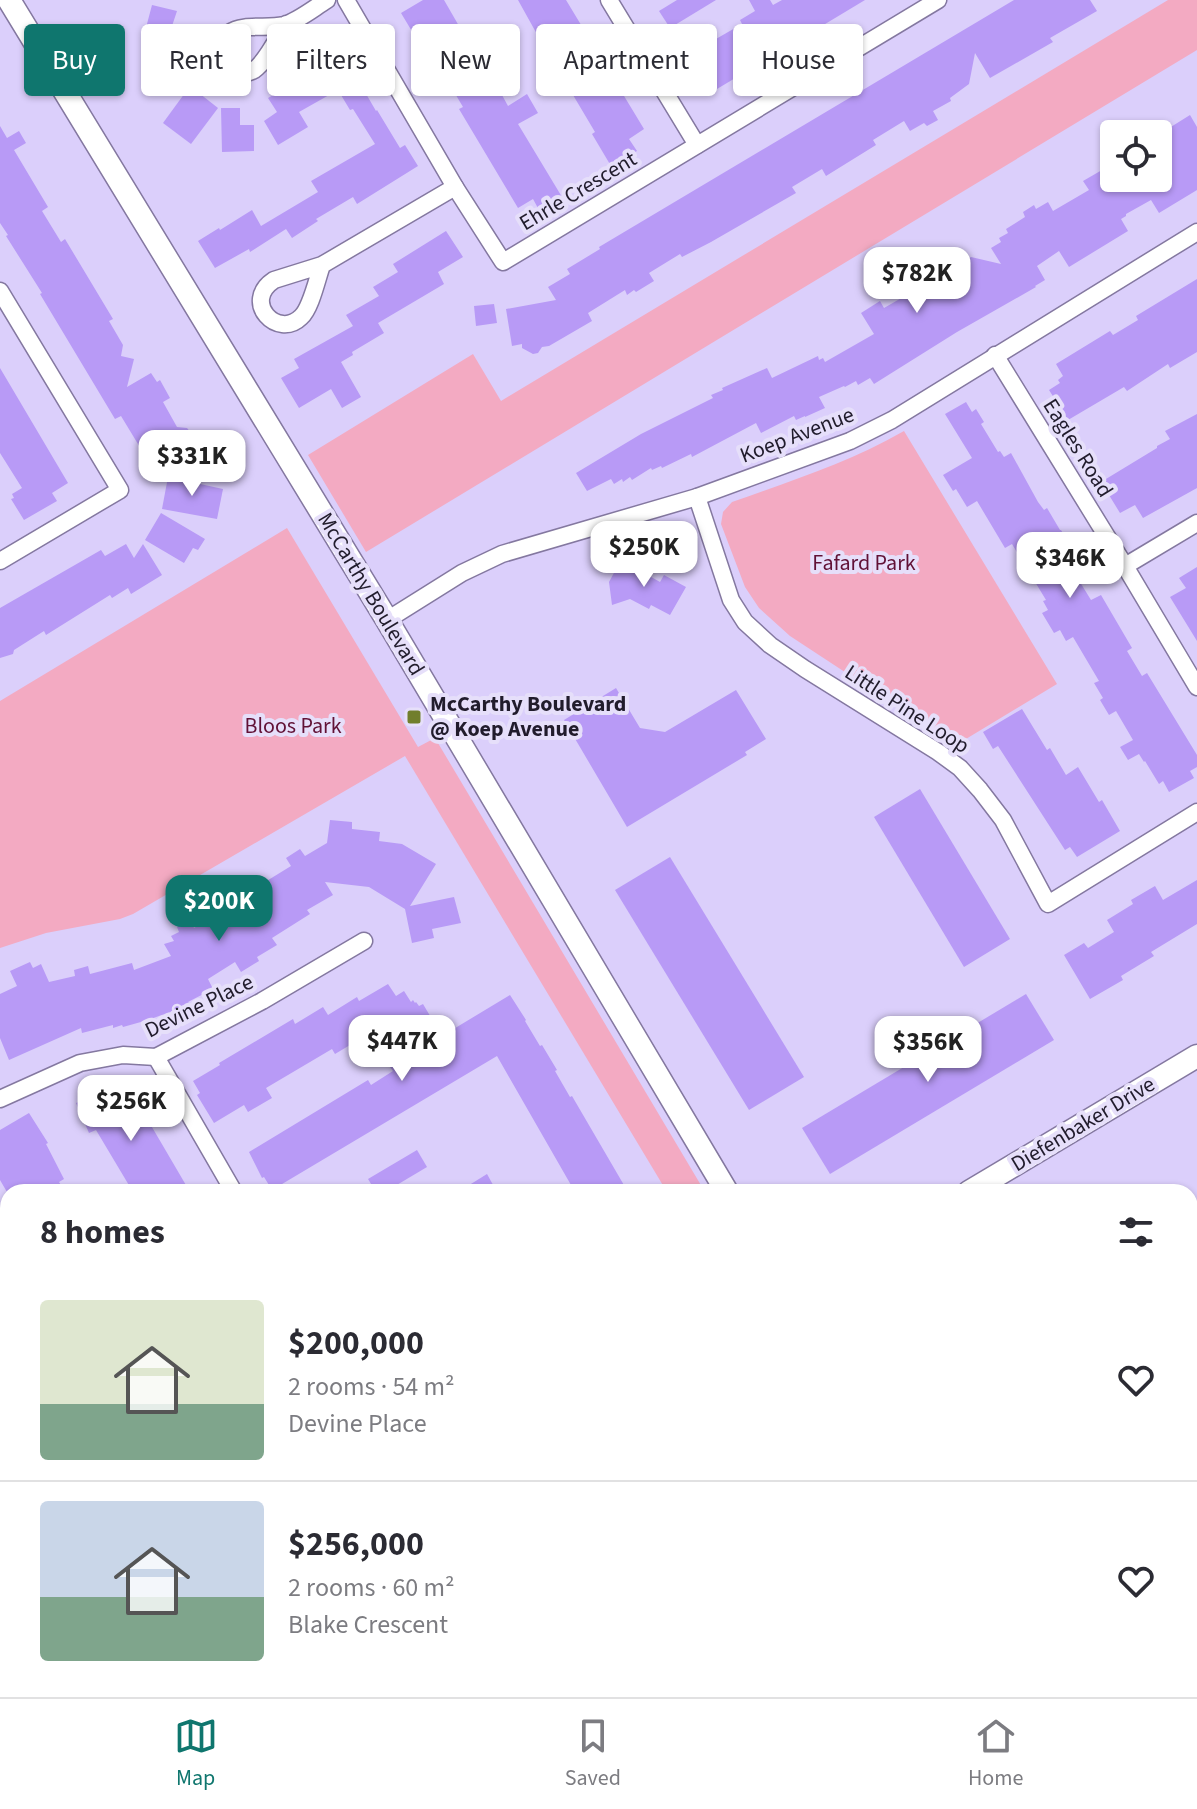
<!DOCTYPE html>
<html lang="en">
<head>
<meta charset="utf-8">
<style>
  body { margin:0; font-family:"Source Sans 3",sans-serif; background:#f7f7f7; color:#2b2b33; height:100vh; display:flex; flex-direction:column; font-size:30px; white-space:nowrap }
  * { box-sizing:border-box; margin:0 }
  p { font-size:26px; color:#7c7c81 }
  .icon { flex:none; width:44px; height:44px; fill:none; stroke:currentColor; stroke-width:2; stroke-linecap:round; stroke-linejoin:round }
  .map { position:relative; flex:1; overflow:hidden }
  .side { position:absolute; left:0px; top:1184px; width:1198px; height:514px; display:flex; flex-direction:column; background:#fff; border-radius:24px 24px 0 0; box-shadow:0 2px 6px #0004 }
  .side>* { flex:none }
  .guide { position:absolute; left:24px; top:24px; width:1150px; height:72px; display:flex; gap:16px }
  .fabs { position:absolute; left:1100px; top:120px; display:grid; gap:16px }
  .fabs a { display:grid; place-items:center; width:72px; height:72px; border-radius:8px; background:#fff; box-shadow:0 2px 6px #0004; font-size:40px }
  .price { position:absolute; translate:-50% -68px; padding:0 18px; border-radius:16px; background:#fff; color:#222; font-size:26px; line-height:52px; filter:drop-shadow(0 2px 4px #0008) }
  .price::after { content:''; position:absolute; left:50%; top:48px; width:24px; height:18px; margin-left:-12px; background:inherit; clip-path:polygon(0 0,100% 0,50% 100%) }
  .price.current { background:#0f766e; color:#fff }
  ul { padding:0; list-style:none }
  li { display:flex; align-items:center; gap:24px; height:200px; padding:0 40px }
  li+li { border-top:2px solid #e1e1e2 }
  li span { display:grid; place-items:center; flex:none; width:224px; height:160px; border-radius:8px; color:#555 }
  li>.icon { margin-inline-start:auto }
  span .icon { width:96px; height:96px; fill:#fffc; stroke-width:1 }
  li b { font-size:34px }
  h2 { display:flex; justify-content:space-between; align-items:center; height:96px; padding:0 40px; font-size:34px }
  .pill { padding:0 28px; border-radius:8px; background:#fff; box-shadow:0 2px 6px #0004; font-size:28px; line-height:72px }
  .pill.current { background:#0f766e; color:#fff }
  .tabs { display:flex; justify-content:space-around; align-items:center; height:112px; border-top:2px solid #e1e1e2; background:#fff; font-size:22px; color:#7c7c81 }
  .tabs a { display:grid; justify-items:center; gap:4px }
  .tabs .current { color:#0f766e }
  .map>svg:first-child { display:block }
</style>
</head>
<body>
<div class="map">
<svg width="1197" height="1697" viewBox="0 0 1197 1697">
  <rect width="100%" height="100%" fill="#dbcffb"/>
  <!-- green -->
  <g fill="#f3aac2">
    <polygon points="1168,0 1197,0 1197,50 366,552 308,455 473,354 501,401"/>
    <path d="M904 431 1057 684 956 745 790 636 759 608 745 587 721 524 723 512 732 502C791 481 850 462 904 431Z"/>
    <polygon points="287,528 418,747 435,738 705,1192 667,1192 405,756 133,914 120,919 46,933 0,948 0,701"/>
    <polygon points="8,1680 8,1690 97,1690 86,1697 0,1697 0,1684"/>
    <polygon points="200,1690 308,1690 296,1697 188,1697"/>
  </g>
  <!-- building -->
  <g fill="#b89af6">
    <polygon points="423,0 444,0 474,52 482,63 484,62 508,106 527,94 538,113 518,124 562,197 539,210 533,199 518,208 459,109 463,107 444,75 440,78 401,13"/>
    <polygon points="518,0 566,0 644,129 629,139 637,151 611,166 592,134 595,132 573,95 571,96 550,65 553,63"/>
    <polygon points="677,0 716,0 670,28 659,11"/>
    <polygon points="749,0 770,0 773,5 782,0 865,0 717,89 712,81 694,92 676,62 742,24 740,20 755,11"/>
    <polygon points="1014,0 1090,0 1097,11 1050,38 1053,42 990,78 975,53 969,84 950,98 951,101 933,111 938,120 927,126 924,123 910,131 904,121 873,140 876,145 826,176 822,169 792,187 796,193 711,242 682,257 680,254 649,273 654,281 636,292 634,290 627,295 625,290 588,313 592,321 549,346 542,347 538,353 533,354 522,348 522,344 512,346 506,309 556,300 548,287 570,274 567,269 600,249 599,247"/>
    <polygon points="152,5 177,11 172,26 188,30 183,50 143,39"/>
    <polygon points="338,33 353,57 347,61 376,111 377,110 400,148 405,145 418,166 357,204 353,197 316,219 318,221 292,238 286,229 250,252 249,249 215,268 198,241 219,228 220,230 252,210 261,226 318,192 311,181 375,144 353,109 350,110 338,90 299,112 308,127 278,145 264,121 277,112 268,98 299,80 292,67 312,55 310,53 327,43 325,41"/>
    <polygon points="181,51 189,85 149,96 141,61"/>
    <polygon points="190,86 218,108 191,144 163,123"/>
    <polygon points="221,108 240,108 240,125 254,125 254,151 222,152"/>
    <polygon points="1190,115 1197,127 1197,190 1159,213 1151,200 1126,214 1126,216 1121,219 1128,231 1069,267 1059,251 1037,266 1045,280 1035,286 1036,287 957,332 874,384 870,378 858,385 856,381 845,387 844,386 819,397 825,408 805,417 805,416 796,420 794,416 761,433 756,423 692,457 691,454 662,468 661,466 652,470 651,468 632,480 630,477 623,482 622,479 614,484 611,479 587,491 576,473 641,434 713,398 711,395 723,390 722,388 767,368 772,378 818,356 819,360 823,358 825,362 874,334 861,313 880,301 884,308 924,285 930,295 956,278 959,264 971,257 1001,264 991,248 1001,242 999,238 1008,233 1006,229 1025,217 1023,212 1034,205 1036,209 1048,202 1053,211 1089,190 1083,181 1102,170 1107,179 1158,178 1158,135"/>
    <polygon points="0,126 7,138 19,131 26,143 14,150 48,207 42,211 61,242 65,239 113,319 109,321 123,345 121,356 134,359 127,387 151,373 157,382 160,380 170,398 163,402 177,427 187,428 191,433 189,439 196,451 170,466 171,457 157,466 145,447 141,449 121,416 115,419 40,294 42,293 6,236 8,235 0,223"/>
    <polygon points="446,231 463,257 438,272 444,284 378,323 384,333 352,352 353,355 341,362 361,397 342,408 331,389 299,408 281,378 299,368 294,359 353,326 346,315 379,296 373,287 398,272 393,264"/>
    <polygon points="1197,279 1197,352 1170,368 1168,364 1127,391 1124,387 1068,420 1049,390 1060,383 1058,380 1063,376 1056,364 1110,331 1113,335 1138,320 1136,316"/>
    <polygon points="494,304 497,323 476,326 474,306"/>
    <polygon points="0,368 68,483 52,493 57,501 24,520 11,499 14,498 12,494 22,488 0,453"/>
    <polygon points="966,402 972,412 976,409 984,422 981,424 998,452 1000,451 1004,457 1011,453 1038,502 1044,510 1047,508 1060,530 1061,530 1077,556 1074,557 1082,570 1075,574 1091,600 1101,595 1132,648 1127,651 1142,676 1147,673 1197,755 1197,767 1190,771 1194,778 1169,792 1163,781 1159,784 1145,761 1144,762 1139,754 1128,760 1120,747 1133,740 1116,711 1109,715 1100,700 1103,698 1094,683 1099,681 1073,637 1066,641 1060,630 1054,633 1042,613 1048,610 1043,601 1046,600 1012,544 1005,548 977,501 967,507 956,489 953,491 943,475 972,458 945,414"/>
    <polygon points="1197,414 1197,488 1143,518 1135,505 1120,513 1101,482 1157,448 1157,446 1170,439 1165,431"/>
    <polygon points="168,477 223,489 217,519 162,509"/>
    <polygon points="161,513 205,539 198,550 193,548 184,563 145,540"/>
    <polygon points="126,544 134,558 143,544 162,575 131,594 128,588 112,598 110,595 46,635 44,631 14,650 13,654 0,658 0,608 101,550 105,556"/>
    <polygon points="621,560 660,582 664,575 686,587 670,615 651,605 649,609 630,599 612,605 609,582"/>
    <polygon points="1197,567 1197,641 1170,597 1186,588 1179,578"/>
    <polygon points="616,688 640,728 665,732 736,690 766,739 745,752 747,755 627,827 564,720"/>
    <polygon points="1022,709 1047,750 1050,748 1066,775 1078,767 1099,802 1102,800 1120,831 1077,857 1070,847 1065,850 998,746 993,749 983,732"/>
    <polygon points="920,789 1010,939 964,967 874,817"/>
    <polygon points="330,820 352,822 352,829 380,832 379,841 402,844 436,864 410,906 454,897 461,923 432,929 434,938 412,943 405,909 369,887 325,882 333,895 307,910 310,914 272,938 277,945 257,957 259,961 241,972 235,962 208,979 213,989 188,1002 189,1003 180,1007 181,1008 148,1020 123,1027 122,1025 113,1028 113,1025 82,1033 81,1028 9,1060 0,1038 0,994 17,986 10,971 30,962 33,968 41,964 49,982 75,976 74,970 88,966 90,974 132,963 134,970 171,956 164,944 174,941 171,936 179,932 177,927 191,921 194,928 228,908 231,912 270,890 265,882 291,866 286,858 300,849 305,856 327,843"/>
    <polygon points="670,857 804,1077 749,1110 615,890"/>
    <polygon points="1197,880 1197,924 1151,952 1154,956 1121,976 1123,980 1090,999 1064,955 1084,943 1088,948 1114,932 1107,920 1133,904 1131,900 1155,886 1163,900"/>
    <polygon points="388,984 396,996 404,991 411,1002 413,1000 415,1003 416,1002 419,1006 423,1004 442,1036 510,995 526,1020 525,1021 540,1046 542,1045 557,1070 555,1071 570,1097 572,1096 628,1192 575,1192 497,1056 272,1190 264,1177 262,1178 249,1152 368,1080 371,1085 393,1071 390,1067 407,1057 393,1033 366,1049 360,1039 335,1054 332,1049 266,1088 272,1098 248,1112 244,1105 214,1123 197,1095 200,1093 193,1081 220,1065 219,1063 293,1019 295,1024 323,1007 328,1015 357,997 359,1001"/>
    <polygon points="1026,994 1054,1040 830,1174 802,1128"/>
    <polygon points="112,1088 116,1097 129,1092 131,1093 137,1107 147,1123 149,1122 190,1192 133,1192 96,1130 89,1133 76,1103"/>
    <polygon points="29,1113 48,1143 46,1144 64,1179 59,1182 65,1192 7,1192 0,1180 0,1130"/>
    <polygon points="417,1150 427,1167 385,1192 376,1192 368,1179"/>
    <polygon points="487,1174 497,1192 458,1192"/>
  </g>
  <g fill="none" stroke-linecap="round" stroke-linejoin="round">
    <!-- street casing -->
    <g stroke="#8478a0" stroke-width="19">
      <g id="street">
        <polyline points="346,0 455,187 503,262 938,0"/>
        <polyline points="609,0 697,145"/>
        <path d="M286 24C278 37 266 62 254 70 230 84 207 50 229 33 243 23 267 29 284 25 298 21 314 8 327 0"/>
        <path d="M322 265C317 279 311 308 301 317 278 340 241 302 274 280L322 265 455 187"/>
        <polyline points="0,291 120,490 0,561"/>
        <polyline points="995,355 1125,566 1197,687"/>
        <polyline points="697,497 731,600 745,622 770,645 805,669 938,752 960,768 980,790 1003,820 1048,904 1197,812"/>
        <polyline points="1125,566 1197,523"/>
        <polyline points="387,620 462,573 502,554 697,497 850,441 892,420 1197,232"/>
        <polyline points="156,1057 234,1192"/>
        <polyline points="0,1099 80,1063 123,1055 156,1057 262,1001 364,941"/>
        <polyline points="0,1257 8,1270"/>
        <polyline points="0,1539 8,1534"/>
        <polyline points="1018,1690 1022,1697"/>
      </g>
    </g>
    <!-- secondary casing -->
    <g stroke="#8478a0" stroke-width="25">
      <g id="secondary">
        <polyline points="9,0 387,620 727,1192"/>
        <polyline points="969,1192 1197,1056"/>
        <polyline points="134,1697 146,1690"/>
      </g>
    </g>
    <!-- street -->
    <use href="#street" stroke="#fff" stroke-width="16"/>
    <!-- secondary -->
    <use href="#secondary" stroke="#fff" stroke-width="22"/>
  </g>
  <!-- markers -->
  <rect fill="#717e2c" stroke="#e6dffa" stroke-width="3" x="406" y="709" width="16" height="16" rx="4"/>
  <g text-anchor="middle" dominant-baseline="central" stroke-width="8" stroke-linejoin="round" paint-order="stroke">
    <!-- street labels -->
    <g font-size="22" fill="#211c2c" stroke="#e6dffa">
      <text transform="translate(578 191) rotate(-31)">Ehrle Crescent</text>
      <text transform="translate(797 435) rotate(-21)">Koep Avenue</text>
      <text transform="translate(1078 448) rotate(58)">Eagles Road</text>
      <text transform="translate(371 594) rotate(59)">McCarthy Boulevard</text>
      <text transform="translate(907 709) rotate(33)">Little Pine Loop</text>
      <text transform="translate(199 1006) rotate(-26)">Devine Place</text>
      <text transform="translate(1083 1124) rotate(-31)">Diefenbaker Drive</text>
    </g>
    <!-- park labels -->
    <g font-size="22" fill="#611136" stroke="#e6dffa">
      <text x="864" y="563">Fafard Park</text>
      <text x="293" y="726">Bloos Park</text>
    </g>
    <!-- poi labels -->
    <g font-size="22" font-weight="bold" fill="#211c2c" stroke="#e6dffa" text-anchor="start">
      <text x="430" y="704">McCarthy Boulevard<tspan x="430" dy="25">@ Koep Avenue</tspan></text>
    </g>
  </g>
</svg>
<div class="fabs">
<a><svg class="icon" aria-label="locate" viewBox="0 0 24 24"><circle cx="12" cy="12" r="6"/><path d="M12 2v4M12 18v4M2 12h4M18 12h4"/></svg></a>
</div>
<b class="price" style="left:917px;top:315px">$782K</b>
<b class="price" style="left:192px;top:498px">$331K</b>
<b class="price" style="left:644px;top:589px">$250K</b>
<b class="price" style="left:1070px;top:600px">$346K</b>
<b class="price current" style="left:219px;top:943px">$200K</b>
<b class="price" style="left:402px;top:1083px">$447K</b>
<b class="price" style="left:928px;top:1084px">$356K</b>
<b class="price" style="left:131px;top:1143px">$256K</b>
<div class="guide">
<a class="pill current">Buy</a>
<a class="pill">Rent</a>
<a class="pill">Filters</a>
<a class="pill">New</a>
<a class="pill">Apartment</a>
<a class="pill">House</a>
</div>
<section class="side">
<h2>8 homes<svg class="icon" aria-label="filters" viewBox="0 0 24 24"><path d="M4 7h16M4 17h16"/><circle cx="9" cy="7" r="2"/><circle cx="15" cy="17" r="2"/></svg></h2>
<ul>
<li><span style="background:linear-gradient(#dfe7d0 65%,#7fa58c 0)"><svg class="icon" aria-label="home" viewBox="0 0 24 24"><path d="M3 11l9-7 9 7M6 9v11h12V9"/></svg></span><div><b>$200,000</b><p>2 rooms · 54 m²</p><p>Devine Place</p></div><svg class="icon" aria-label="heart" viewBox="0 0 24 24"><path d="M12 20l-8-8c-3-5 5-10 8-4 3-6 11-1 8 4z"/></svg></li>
<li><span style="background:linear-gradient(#c9d6e8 60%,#7fa58c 0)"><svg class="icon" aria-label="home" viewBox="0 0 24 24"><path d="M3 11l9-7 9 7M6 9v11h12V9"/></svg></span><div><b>$256,000</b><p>2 rooms · 60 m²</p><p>Blake Crescent</p></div><svg class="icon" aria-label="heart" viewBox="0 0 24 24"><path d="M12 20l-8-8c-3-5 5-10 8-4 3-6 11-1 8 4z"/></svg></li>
</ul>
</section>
</div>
<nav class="tabs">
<a class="current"><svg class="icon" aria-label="map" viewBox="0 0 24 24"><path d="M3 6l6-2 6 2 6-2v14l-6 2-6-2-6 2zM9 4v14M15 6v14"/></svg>Map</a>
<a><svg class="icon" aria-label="saved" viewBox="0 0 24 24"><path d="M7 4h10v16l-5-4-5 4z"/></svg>Saved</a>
<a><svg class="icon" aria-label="home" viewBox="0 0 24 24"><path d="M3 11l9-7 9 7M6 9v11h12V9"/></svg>Home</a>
</nav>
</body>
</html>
